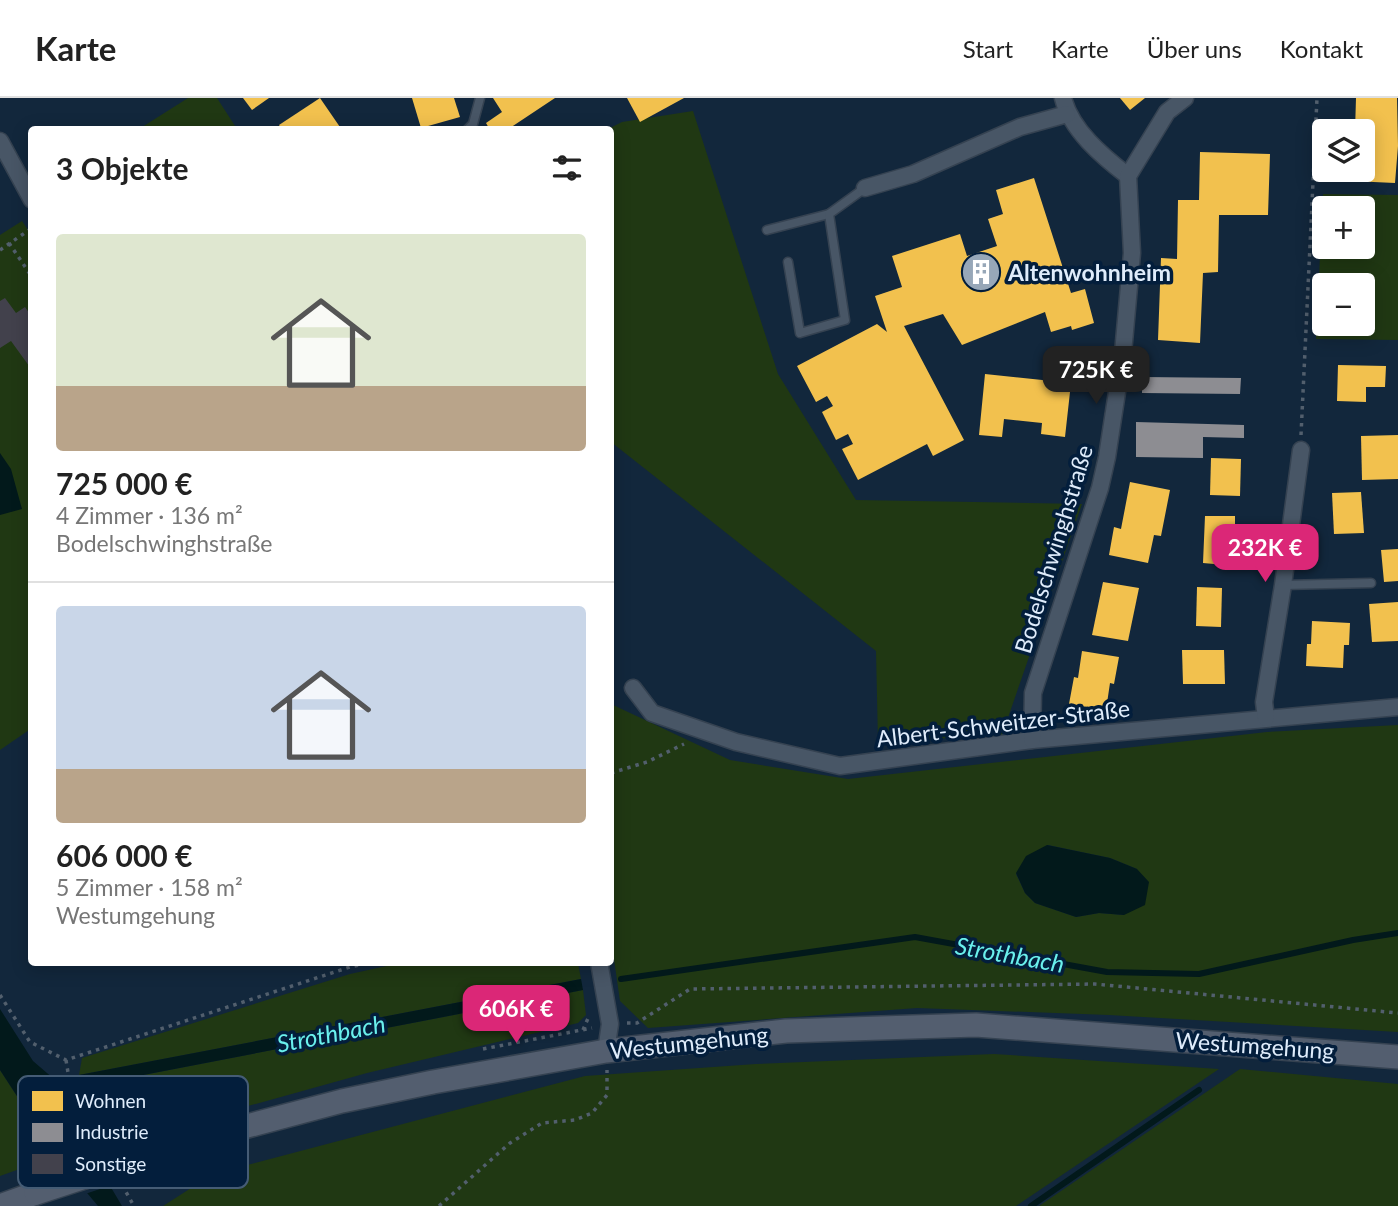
<!DOCTYPE html>
<html lang="de">
<head>
<meta charset="utf-8">
<style>
  body { margin:0; font-family:Lato,sans-serif; background:#f6f6f6; color:#222; height:100vh; display:flex; flex-direction:column; font-size:26px; white-space:nowrap }
  * { box-sizing:border-box; margin:0 }
  p { font-size:23px; color:#767676 }
  .icon { flex:none; width:38px; height:38px; fill:none; stroke:currentColor; stroke-width:2; stroke-linecap:round; stroke-linejoin:round }
  .map { position:relative; flex:1; overflow:hidden }
  .side { position:absolute; left:28px; top:28px; width:586px; height:840px; display:flex; flex-direction:column; background:#fff; border-radius:7px; box-shadow:0 4px 18px #0003 }
  .side>* { flex:none }
  .tools { position:absolute; left:1312px; top:21px; display:grid; gap:14px }
  .tools a { display:grid; place-items:center; width:63px; height:63px; border-radius:7px; background:#fff; box-shadow:0 4px 18px #0003; font-size:35px }
  .price { position:absolute; translate:-50% -60px; padding:0 16px; border-radius:14px; background:#db2777; color:#fff; font-size:23px; line-height:46px; filter:drop-shadow(0 2px 4px #0008) }
  .price::after { content:''; position:absolute; left:50%; top:42px; width:21px; height:16px; margin-left:-10px; background:inherit; clip-path:polygon(0 0,100% 0,50% 100%) }
  .price.on { background:#222; color:#fff }
  ul { padding:0; list-style:none }
  li { display:grid; align-content:center; gap:14px; height:371px; padding:0 28px }
  li+li { border-top:2px solid #e0e0e0 }
  li span { display:grid; place-items:center; height:217px; border-radius:7px; color:#555 }
  li>.icon { margin-inline-start:auto }
  span .icon { width:126px; height:126px; fill:#fffc; stroke-width:1 }
  li b { font-size:30px }
  h2 { display:flex; justify-content:space-between; align-items:center; height:84px; padding:0 28px; font-size:30px }
  header { display:flex; align-items:center; gap:42px; box-sizing:border-box; height:98px; padding:0 35px; background:#fff; border-bottom:2px solid #e0e0e0 }
  header strong { font-size:33px }
  nav { display:flex; gap:38px; margin-inline-start:auto; font-size:24px }
  .map>svg:first-child { display:block }
</style>
</head>
<body>
<header>
<strong>Karte</strong>
<nav><a>Start</a><a>Karte</a><a>Über uns</a><a>Kontakt</a></nav>
</header>
<div class="map">
<svg width="1398" height="1108" viewBox="0 0 1398 1108">
  <rect width="100%" height="100%" fill="#12273c"/>
  <!-- green -->
  <g fill="#203813" fill-rule="evenodd">
    <polygon points="188,0 217,0 237,31 139,31"/>
    <polygon points="693,13 778,276 856,402 1082,406 1002,637 878,644 876,553 611,344 611,32 606,32 622,24"/>
    <path d="M1323 96 1398 97V242L1316 241ZM1325 110H1363V149H1325ZM1325 187H1363V226H1325Z"/>
    <polygon points="22,123 32,138 32,630 0,652 0,137"/>
    <path d="M611 606 730 662 848 681 1267 634 1398 627V934L1109 917 917 910 648 930 620 903 611 840ZM1048 747 1110 760 1137 771 1124 817 1099 815 1076 819 1035 805 1025 795 1016 776Z"/>
    <polygon points="405,864 578,865 581,881 79,977 82,960 350,876"/>
    <polygon points="583,892 586,917 578,925 367,975 108,1047 81,989"/>
    <polygon points="994,956 1219,971 1016,1108 163,1108 213,1076 585,978 756,966"/>
    <polygon points="1240,971 1398,986 1398,1108 1039,1108"/>
    <polygon points="0,972 56,1058 0,1078"/>
  </g>
  <!-- water -->
  <g fill="#02191b">
    <polygon points="0,355 11,371 22,411 0,417"/>
    <polygon points="1047,747 1110,760 1137,771 1149,784 1145,807 1124,817 1099,815 1076,819 1035,805 1025,795 1016,775 1026,758"/>
    <polygon points="581,881 583,892 81,989 79,977"/>
    <polygon points="0,911 33,963 61,987 61,1005 122,1108 98,1108 56,1058 0,972"/>
  </g>
  <!-- pier -->
  <polygon fill="#12273c" points="93,1053 112,1087 85,1096 57,1064"/>
  <!-- homes -->
  <g fill="#f2c14e">
    <polygon points="243,0 269,0 252,12"/>
    <polygon points="320,0 342,32 282,32 279,27"/>
    <polygon points="412,0 454,0 460,19 421,30"/>
    <polygon points="493,0 555,0 507,32 490,32 486,25 502,14"/>
    <polygon points="627,0 684,0 640,24"/>
    <polygon points="1120,0 1145,0 1130,12"/>
    <polygon points="1356,0 1397,0 1398,48 1395,85 1352,83 1353,72 1363,72 1363,33 1355,33"/>
    <polygon points="1200,54 1270,56 1268,117 1219,117 1218,174 1203,175 1200,245 1158,242 1161,160 1177,161 1178,102 1199,102"/>
    <polygon points="1034,80 1071,195 1085,191 1094,225 1072,232 1071,228 1051,234 1045,214 962,247 943,216 904,228 964,342 933,358 927,346 858,382 842,351 853,346 848,336 836,342 822,314 833,308 827,298 816,304 797,268 877,226 887,234 875,198 902,189 892,158 960,136 967,158 997,148 988,121 1003,116 996,92"/>
    <polygon points="1338,267 1386,268 1385,289 1366,289 1366,304 1337,303"/>
    <polygon points="985,276 1071,285 1065,339 1041,336 1042,325 1004,321 1002,339 979,337"/>
    <polygon points="1398,337 1398,381 1362,382 1361,338"/>
    <polygon points="1211,360 1241,361 1240,398 1210,397"/>
    <polygon points="1130,384 1170,392 1161,438 1154,437 1148,465 1109,457 1114,429 1121,431"/>
    <polygon points="1361,394 1364,435 1334,436 1332,395"/>
    <polygon points="1205,418 1235,418 1235,456 1215,455 1214,466 1203,465"/>
    <polygon points="1398,451 1398,483 1384,484 1381,452"/>
    <polygon points="1103,484 1139,490 1128,543 1092,537"/>
    <polygon points="1197,489 1222,490 1221,529 1196,528"/>
    <polygon points="1398,504 1398,543 1372,544 1369,506"/>
    <polygon points="1312,523 1350,525 1349,547 1344,547 1343,570 1306,568 1307,546 1311,546"/>
    <polygon points="1182,552 1224,552 1225,586 1183,586"/>
    <polygon points="1082,553 1119,559 1114,586 1110,585 1106,612 1069,606 1074,579 1078,580"/>
  </g>
  <!-- industry -->
  <g fill="#8d8d92">
    <polygon points="1142,279 1241,280 1240,296 1142,295"/>
    <polygon points="1136,324 1244,327 1244,340 1203,339 1203,360 1136,359"/>
  </g>
  <g fill="none" stroke-linecap="round" stroke-linejoin="round">
    <!-- stream -->
    <g stroke="#02191b" stroke-width="6">
      <polyline points="621,881 915,839 1107,874 1199,876 1353,842 1398,835"/>
      <polyline points="1031,1108 1199,992"/>
    </g>
  </g>
  <!-- building -->
  <polygon fill="#42414c" points="5,200 16,215 25,209 32,219 32,272 11,243 0,250 0,203"/>
  <g fill="none" stroke-linecap="round" stroke-linejoin="round">
    <!-- service casing -->
    <g stroke="#354251" stroke-width="11">
      <g id="service">
        <polyline points="467,32 473,26 480,0"/>
        <polyline points="767,132 829,116"/>
        <polyline points="788,164 800,235 845,222 829,116 865,90"/>
        <polyline points="1283,487 1371,485"/>
      </g>
    </g>
    <!-- minor casing -->
    <g stroke="#354251" stroke-width="19">
      <g id="minor">
        <path d="M1063 0C1071 32 1102 58 1128 78"/>
        <polyline points="0,43 32,102"/>
        <polyline points="865,90 913,76 1020,29 1067,16"/>
        <polyline points="633,590 652,615 736,644 840,668 1032,642 1398,609"/>
        <polyline points="1266,620 1264,604 1283,487 1301,352"/>
        <polyline points="1032,642 1033,595 1100,390 1107,359 1123,255 1132,155 1128,78 1167,14 1185,0"/>
        <polyline points="599,864 610,926 606,953"/>
      </g>
    </g>
    <!-- secondary casing -->
    <g stroke="#354251" stroke-width="26">
      <g id="secondary">
        <polyline points="140,1061 236,1031 342,1003 433,984 606,953 786,933 976,927 1398,959"/>
        <polyline points="0,1108 36,1095"/>
      </g>
    </g>
    <!-- path -->
    <g stroke="#525f6d" stroke-width="3.5" stroke-dasharray="3.5 5" stroke-linecap="butt">
      <polyline points="9,145 32,179"/>
      <polyline points="0,152 32,130"/>
      <polyline points="1301,337 1317,0"/>
      <polyline points="611,675 647,664 684,646"/>
      <polyline points="0,897 30,944 66,962 350,869 373,864"/>
      <polyline points="627,925 637,925 690,891 1095,886 1398,915"/>
      <polyline points="583,932 589,918"/>
      <polyline points="483,951 592,930"/>
      <polyline points="66,962 71,993 82,1007 104,1052"/>
      <polyline points="85,1009 103,1016 204,1010 214,1015"/>
      <polyline points="20,1040 43,1046 81,1019 82,1009"/>
      <polyline points="43,1046 58,1068"/>
      <polyline points="122,1087 134,1108"/>
      <polyline points="439,1108 510,1045 542,1025 575,1022 592,1015 607,997 607,972"/>
    </g>
    <!-- service -->
    <use href="#service" stroke="#485666" stroke-width="8"/>
    <!-- minor -->
    <use href="#minor" stroke="#485666" stroke-width="16"/>
    <!-- secondary -->
    <use href="#secondary" stroke="#535e6f" stroke-width="23"/>
    <!-- secondary-bridge casing -->
    <g stroke="#354251" stroke-width="26" stroke-linecap="butt">
      <polyline id="secondary-bridge" points="36,1095 140,1061"/>
    </g>
    <!-- secondary-bridge -->
    <use href="#secondary-bridge" stroke="#535e6f" stroke-width="23"/>
  </g>
  <!-- icons -->
  <defs>
    <g id="building-disc" transform="scale(2.0125)"><circle r="9.5" fill="#97a7b8" stroke="#031e3c"/><path d="M-4-6H4V6H1V3H-1V6H-4ZM-2.5-4.3h1.7v1.8h-1.7ZM.8-4.3h1.7v1.8H.8ZM-2.5-1h1.7V.8h-1.7ZM.8-1h1.7V.8H.8Z" fill="#fff"/></g>
  </defs>
  <g fill-rule="evenodd">
    <use href="#building-disc" x="981" y="174"/>
  </g>
  <g text-anchor="middle" dominant-baseline="central" stroke-width="7" stroke-linejoin="round" paint-order="stroke">
    <!-- poi labels -->
    <g font-size="23" font-weight="bold" fill="#dfecfb" stroke="#031e3c" text-anchor="start">
      <text x="1008" y="174">Altenwohnheim</text>
    </g>
    <!-- street labels -->
    <g font-size="23" fill="#dfecfb" stroke="#031e3c">
      <text transform="translate(1053 451) rotate(-73)">Bodelschwinghstraße</text>
      <text transform="translate(1003 625) rotate(-7)">Albert-Schweitzer-Straße</text>
      <text transform="translate(689 944) rotate(-6)">Westumgehung</text>
      <text transform="translate(1255 947) rotate(4)">Westumgehung</text>
    </g>
    <!-- water labels -->
    <g font-size="24" font-style="italic" fill="#6af0ed" stroke="#031e3c">
      <text transform="translate(1010 856) rotate(10)">Strothbach</text>
      <text transform="translate(331 935) rotate(-11)">Strothbach</text>
    </g>
  </g>
  <!-- legend -->
  <rect x="18" y="978" width="230" height="112" rx="10" fill="#031e3c" stroke="#455c75" stroke-width="2"/>
  <rect x="32" y="993" width="31" height="20" fill="#f2c14e"/>
  <rect x="32" y="1025" width="31" height="19" fill="#8d8d92"/>
  <rect x="32" y="1056" width="31" height="20" fill="#42414c"/>
  <g font-size="19" fill="#dfecfb">
    <text x="75" y="1010">Wohnen</text>
    <text x="75" y="1041">Industrie</text>
    <text x="75" y="1073">Sonstige</text>
  </g>
</svg>
<div class="tools">
<a><svg class="icon" aria-label="layers" viewBox="0 0 24 24"><path d="M12 4l9 5-9 5-9-5zM3 14l9 5 9-5"/></svg></a>
<a>+</a>
<a>−</a>
</div>
<b class="price on" style="left:1096px;top:308px">725K €</b>
<b class="price" style="left:1265px;top:486px">232K €</b>
<b class="price" style="left:516px;top:947px">606K €</b>
<section class="side">
<h2>3 Objekte<svg class="icon" aria-label="filters" viewBox="0 0 24 24"><path d="M4 7h16M4 17h16"/><circle cx="9" cy="7" r="2"/><circle cx="15" cy="17" r="2"/></svg></h2>
<ul>
<li><span style="background:linear-gradient(#dfe7d0 70%,#b9a48a 0)"><svg class="icon" aria-label="home" viewBox="0 0 24 24"><path d="M3 11l9-7 9 7M6 9v11h12V9"/></svg></span><div><b>725 000 €</b><p>4 Zimmer · 136 m²</p><p>Bodelschwinghstraße</p></div></li>
<li><span style="background:linear-gradient(#c9d6e8 75%,#b9a48a 0)"><svg class="icon" aria-label="home" viewBox="0 0 24 24"><path d="M3 11l9-7 9 7M6 9v11h12V9"/></svg></span><div><b>606 000 €</b><p>5 Zimmer · 158 m²</p><p>Westumgehung</p></div></li>
</ul>
</section>
</div>
</body>
</html>
